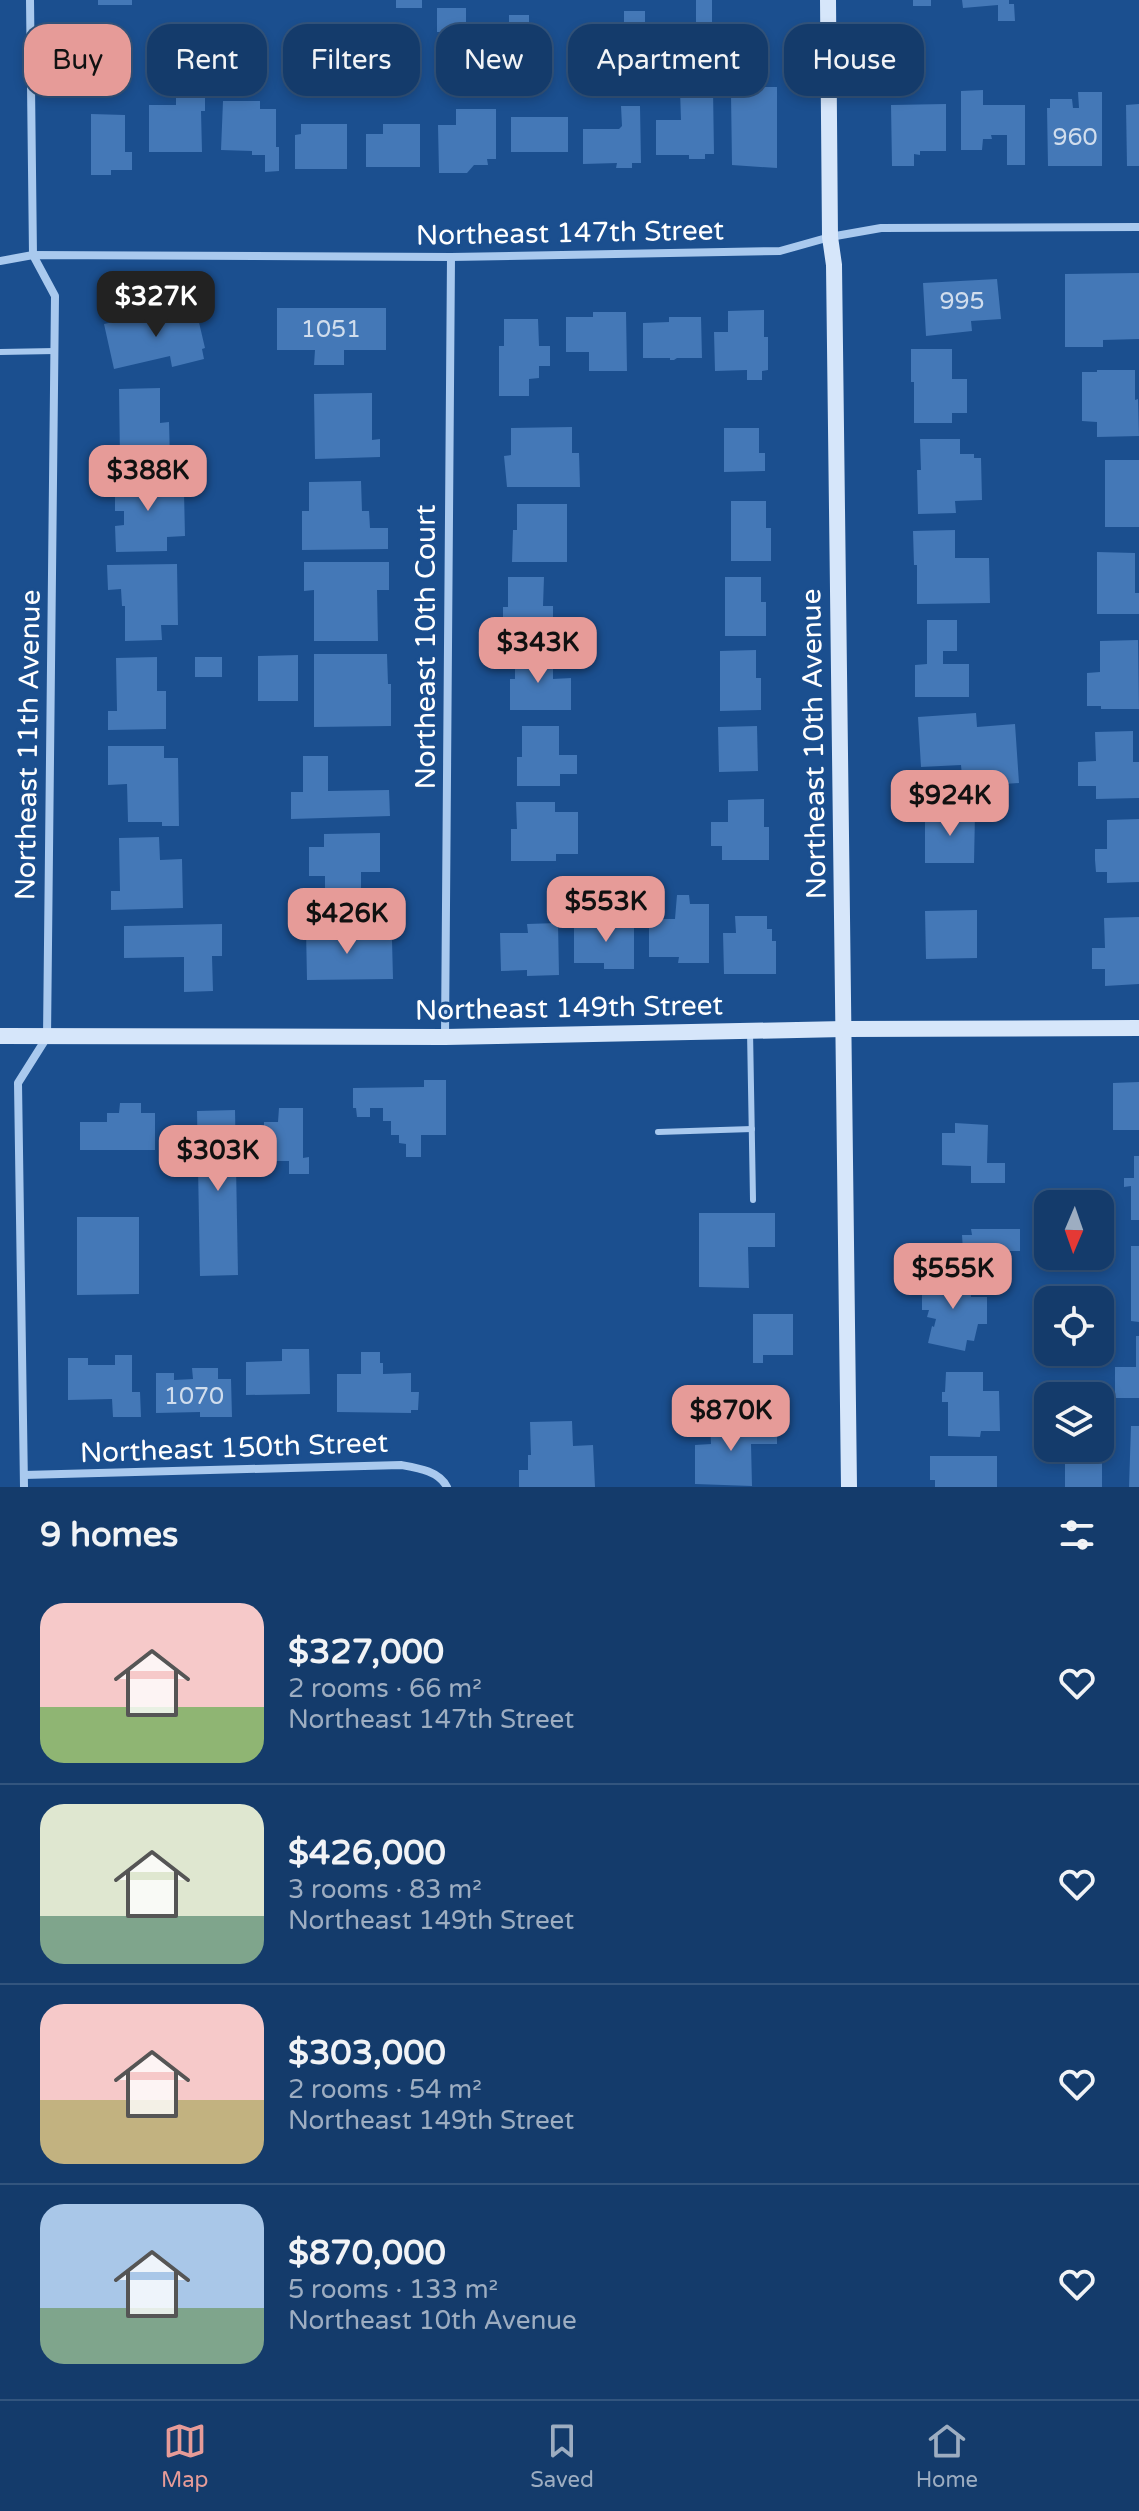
<!DOCTYPE html>
<html lang="en">
<head>
<meta charset="utf-8">
<style>
  body { margin:0; font-family:"Varela Round",sans-serif; background:#1d4271; color:#f1f3f6; height:100vh; display:flex; flex-direction:column; font-size:30px; white-space:nowrap }
  * { box-sizing:border-box; margin:0 }
  p { font-size:26px; color:#9dadc1 }
  .icon { flex:none; width:44px; height:44px; fill:none; stroke:currentColor; stroke-width:2; stroke-linecap:round; stroke-linejoin:round }
  .map { position:relative; height:1487px; overflow:hidden }
  .panel { display:flex; flex-direction:column; background:#143b6b; flex:1 }
  .panel>* { flex:none }
  .guide { position:absolute; left:24px; top:24px; width:1092px; height:72px; display:flex; gap:16px }
  .needle { width:52px; rotate:182deg }
  .fabs { position:absolute; left:1034px; top:1190px; display:grid; gap:16px }
  .fabs a { display:grid; place-items:center; width:80px; height:80px; border-radius:16px; background:#143b6b; box-shadow:0 4px 12px #0003,0 0 0 2px #33557e; font-size:40px }
  .price { position:absolute; translate:-50% -68px; padding:0 18px; border-radius:16px; background:#e69b98; color:#111; font-size:26px; line-height:52px; filter:drop-shadow(0 2px 4px #0008) }
  .price::after { content:''; position:absolute; left:50%; top:48px; width:24px; height:18px; margin-left:-12px; background:inherit; clip-path:polygon(0 0,100% 0,50% 100%) }
  .price.selected { background:#222; color:#fff }
  ul { padding:0; list-style:none }
  li { display:flex; align-items:center; gap:24px; height:200px; padding:0 40px }
  li+li { border-top:2px solid #33557e }
  li span { display:grid; place-items:center; flex:none; width:224px; height:160px; border-radius:24px; color:#555 }
  li>.icon { margin-inline-start:auto }
  span .icon { width:96px; height:96px; fill:#fffc; stroke-width:1 }
  li b { font-size:34px }
  h2 { display:flex; justify-content:space-between; align-items:center; height:96px; padding:0 40px; font-size:34px }
  .tag { padding:0 28px; border-radius:24px; background:#143b6b; box-shadow:0 4px 12px #0003,0 0 0 2px #33557e; font-size:28px; line-height:72px }
  .tag.selected { background:#e69b98; color:#111 }
  .dock { display:flex; justify-content:space-around; align-items:center; height:112px; border-top:2px solid #33557e; background:#143b6b; font-size:22px; color:#9dadc1 }
  .dock a { display:grid; justify-items:center; gap:4px }
  .dock .selected { color:#e69b98 }
  .map>svg:first-child { display:block }
</style>
</head>
<body>
<div class="map">
<svg width="1139" height="1487" viewBox="0 0 1139 1487">
  <rect width="100%" height="100%" fill="#1b4f8f"/>
  <!-- building -->
  <g fill="#4478b7">
    <rect x="98" y="0" width="34" height="5"/>
    <rect x="396" y="0" width="26" height="8"/>
    <polygon points="696,0 712,0 712,28 696,29"/>
    <rect x="913" y="0" width="18" height="6"/>
    <polygon points="962,0 1009,0 1009,4 1014,4 1015,21 998,21 998,5 963,8"/>
    <rect x="437" y="8" width="29" height="24"/>
    <rect x="624" y="11" width="21" height="24"/>
    <rect x="509" y="15" width="20" height="17"/>
    <polygon points="757,87 777,87 777,168 732,165 731,94 757,94"/>
    <polygon points="176,90 205,90 205,111 201,111 202,152 149,152 149,105 176,105"/>
    <polygon points="680,90 713,90 714,154 705,154 705,159 689,159 689,155 656,155 656,120 681,120"/>
    <polygon points="983,90 983,105 1025,105 1025,165 1007,165 1007,135 991,135 992,139 983,139 982,150 961,150 961,91"/>
    <polygon points="1078,92 1102,92 1102,166 1048,166 1047,108 1050,108 1050,99 1072,99 1073,108 1079,108"/>
    <polygon points="223,101 260,101 260,109 276,109 276,147 279,147 279,171 265,172 265,155 252,155 252,151 221,150"/>
    <polygon points="946,104 946,151 920,151 920,155 914,154 914,166 892,166 891,105"/>
    <polygon points="1139,104 1139,166 1127,166 1126,105"/>
    <polygon points="621,106 640,106 641,163 632,163 632,168 616,168 617,163 583,164 583,129 619,129 622,126"/>
    <polygon points="456,109 496,109 496,159 487,159 488,165 474,165 467,173 439,173 438,125 456,125"/>
    <polygon points="91,114 125,115 125,152 132,152 132,170 111,170 111,175 91,175"/>
    <rect x="511" y="117" width="57" height="35"/>
    <polygon points="301,124 347,124 347,169 295,169 295,135 301,134"/>
    <polygon points="383,124 420,124 420,167 366,167 366,134 383,134"/>
    <polygon points="1139,273 1139,339 1103,340 1103,347 1065,347 1065,274"/>
    <polygon points="997,279 1001,319 971,321 972,331 926,336 923,283"/>
    <polygon points="180,307 182,317 197,314 205,348 202,349 204,359 172,367 170,356 114,369 104,324"/>
    <polygon points="277,308 386,308 386,350 344,350 344,365 314,365 315,350 277,350"/>
    <polygon points="764,310 764,337 768,337 768,370 762,371 762,380 747,380 747,370 715,371 714,332 728,332 728,311"/>
    <polygon points="593,312 626,312 627,371 589,371 589,352 566,352 566,317 593,317"/>
    <polygon points="669,317 701,317 702,358 677,358 674,360 670,360 670,358 643,358 643,323 669,322"/>
    <polygon points="504,319 538,319 539,346 550,346 550,366 539,366 539,378 529,379 529,396 499,396 499,346 504,346"/>
    <polygon points="911,349 952,349 952,379 967,379 967,413 952,413 952,423 914,423 914,382 911,382"/>
    <polygon points="1097,370 1135,370 1135,400 1138,399 1139,436 1097,437 1097,422 1082,421 1082,372 1097,372"/>
    <polygon points="160,388 160,423 169,422 170,460 132,461 132,459 120,459 119,389"/>
    <polygon points="372,393 372,440 380,439 380,457 315,459 314,394"/>
    <polygon points="572,427 572,453 579,453 580,487 507,487 504,456 511,455 511,428"/>
    <polygon points="724,428 759,428 759,453 765,453 765,471 724,472"/>
    <polygon points="920,439 960,439 960,454 974,454 974,458 981,458 982,500 955,501 956,513 918,514 917,470 921,470"/>
    <rect x="1105" y="460" width="34" height="67"/>
    <polygon points="174,476 175,492 184,492 185,536 167,537 167,551 116,552 115,526 124,525 124,511 115,511 115,477"/>
    <polygon points="361,481 362,511 369,511 370,528 388,528 388,549 302,550 302,511 309,511 309,482"/>
    <polygon points="731,501 766,501 766,528 771,528 771,561 731,561"/>
    <polygon points="517,504 567,504 567,562 512,562 513,530 517,530"/>
    <polygon points="955,530 955,558 989,558 990,603 917,604 917,565 914,565 913,531"/>
    <polygon points="1097,552 1135,553 1135,593 1139,593 1139,614 1097,614"/>
    <polygon points="304,562 389,562 389,590 377,590 378,641 314,641 314,590 304,591"/>
    <polygon points="177,564 178,625 161,625 162,640 125,641 125,606 122,606 121,589 108,590 107,565"/>
    <polygon points="508,577 544,577 543,606 553,606 553,624 544,624 544,637 503,637 503,607 508,607"/>
    <polygon points="725,577 761,577 761,602 766,602 766,636 725,636"/>
    <polygon points="927,620 957,620 957,651 943,651 943,664 969,664 969,697 915,697 915,665 927,664"/>
    <polygon points="1138,640 1139,709 1101,709 1101,706 1087,706 1087,673 1100,672 1100,641"/>
    <polygon points="756,650 756,678 761,678 761,710 720,711 720,651"/>
    <polygon points="314,654 387,654 388,684 391,684 391,726 314,727"/>
    <polygon points="515,654 553,654 553,679 571,678 571,710 510,710 510,679 515,679"/>
    <polygon points="298,655 298,701 258,701 258,656"/>
    <polygon points="157,657 157,691 166,691 166,729 108,730 108,711 117,711 116,658"/>
    <rect x="195" y="657" width="27" height="20"/>
    <polygon points="976,713 977,727 1015,724 1019,783 963,787 961,765 921,767 918,717"/>
    <polygon points="522,726 559,726 559,755 577,755 577,774 560,774 560,786 517,786 517,757 522,757"/>
    <polygon points="757,726 758,771 719,772 718,727"/>
    <polygon points="1133,731 1133,762 1139,762 1139,798 1096,799 1096,786 1078,786 1078,762 1096,761 1095,732"/>
    <polygon points="108,746 164,746 164,758 178,758 179,826 162,826 162,822 128,822 127,784 108,785"/>
    <polygon points="303,756 328,756 328,791 389,790 390,816 291,819 291,792 303,792"/>
    <polygon points="764,799 764,827 769,827 769,860 722,860 722,846 711,846 711,822 728,822 728,800"/>
    <polygon points="516,802 555,802 555,812 578,812 578,854 556,854 556,861 511,861 511,829 517,829"/>
    <polygon points="925,812 975,813 974,863 925,863"/>
    <polygon points="1139,819 1139,882 1107,883 1107,872 1096,872 1095,860 1095,849 1107,849 1107,820"/>
    <polygon points="380,833 380,872 361,872 361,909 325,909 325,876 309,876 309,847 324,847 324,834"/>
    <polygon points="159,837 160,860 182,859 183,908 111,910 111,891 120,891 119,838"/>
    <polygon points="573,886 592,888 591,906 572,904"/>
    <polygon points="677,895 689,895 690,904 709,904 709,963 678,963 679,957 649,957 649,919 675,919"/>
    <polygon points="977,910 977,958 926,959 925,911"/>
    <polygon points="603,916 621,916 622,925 634,926 634,969 604,969 604,963 574,963 574,926 603,927"/>
    <polygon points="735,916 767,916 767,929 772,929 772,941 776,941 776,974 724,974 723,933 736,933"/>
    <polygon points="1139,917 1139,984 1105,986 1105,969 1092,969 1092,948 1105,948 1104,918"/>
    <polygon points="558,923 559,975 527,976 527,970 501,971 500,933 528,933 527,924"/>
    <polygon points="222,924 222,956 212,956 213,991 184,992 184,957 124,958 124,926"/>
    <polygon points="334,925 357,925 357,940 392,940 393,979 307,980 306,929 334,929"/>
    <polygon points="424,1080 446,1080 446,1135 421,1135 421,1157 406,1157 406,1144 399,1143 399,1135 391,1135 391,1121 383,1121 383,1108 370,1108 370,1117 357,1117 356,1108 353,1108 353,1088 424,1087"/>
    <polygon points="1139,1082 1139,1130 1113,1130 1113,1083"/>
    <polygon points="120,1103 141,1103 141,1113 155,1113 155,1150 80,1150 80,1122 107,1122 107,1113 119,1113"/>
    <polygon points="279,1108 303,1108 303,1158 309,1157 309,1174 289,1174 289,1161 264,1161 264,1122 278,1122"/>
    <polygon points="235,1110 238,1275 200,1276 197,1111"/>
    <polygon points="955,1123 988,1125 987,1163 1005,1163 1005,1183 971,1183 971,1166 942,1165 942,1133 955,1133"/>
    <polygon points="1134,1156 1139,1156 1139,1220 1131,1220 1131,1186 1124,1187 1124,1178 1134,1178"/>
    <polygon points="699,1213 775,1213 775,1247 748,1247 749,1288 699,1287"/>
    <polygon points="77,1217 139,1217 139,1294 77,1295"/>
    <polygon points="971,1229 1020,1229 1020,1251 963,1251 962,1235 972,1235"/>
    <polygon points="1131,1246 1139,1246 1139,1322 1131,1321"/>
    <polygon points="922,1278 970,1278 971,1297 987,1297 987,1324 978,1324 974,1341 967,1340 965,1351 928,1343 932,1326 934,1327 936,1319 927,1317 929,1310 922,1310"/>
    <polygon points="753,1314 793,1314 793,1355 763,1355 763,1363 753,1363"/>
    <polygon points="1136,1336 1139,1336 1139,1398 1115,1398 1115,1367 1136,1367"/>
    <polygon points="282,1349 309,1349 310,1394 246,1395 246,1362 282,1361"/>
    <polygon points="361,1352 380,1352 380,1363 383,1363 383,1374 411,1373 411,1392 419,1392 418,1410 411,1410 411,1413 337,1412 337,1374 361,1374"/>
    <polygon points="115,1355 132,1355 132,1392 140,1392 141,1417 113,1417 112,1399 68,1400 68,1358 88,1358 88,1365 115,1365"/>
    <polygon points="192,1368 218,1368 218,1379 231,1379 232,1417 200,1417 200,1412 156,1413 156,1373 174,1373 174,1380 193,1379"/>
    <polygon points="946,1372 983,1372 983,1391 999,1391 1000,1431 981,1431 980,1437 948,1436 948,1402 942,1402 942,1392 945,1392"/>
    <polygon points="572,1421 573,1446 593,1445 595,1487 519,1487 519,1470 528,1470 528,1455 531,1455 530,1422"/>
    <polygon points="777,1422 777,1444 751,1444 752,1486 695,1484 695,1445 711,1444 710,1423"/>
    <polygon points="1131,1426 1139,1426 1139,1487 1129,1487"/>
    <rect x="1065" y="1448" width="37" height="39"/>
    <polygon points="930,1456 997,1456 997,1487 935,1487 935,1480 930,1480"/>
  </g>
  <g fill="none" stroke-linecap="round" stroke-linejoin="round">
    <!-- lane -->
    <g stroke="#a9c9ee" stroke-width="6">
      <polyline points="0,352 55,351"/>
      <polyline points="750,1031 753,1200"/>
      <polyline points="658,1132 752,1129"/>
    </g>
    <!-- street -->
    <g stroke="#a9c9ee" stroke-width="8">
      <polyline points="0,261 33,255 451,257 780,251 830,237 881,228 1139,227"/>
      <polyline points="445,1036 451,257"/>
      <path d="M24 1475 401 1465C418 1468 439 1471 447 1487"/>
      <polyline points="24,1487 18,1083 47,1037 55,296 33,255 30,0"/>
    </g>
    <!-- secondary -->
    <g stroke="#d6e6fa" stroke-width="16">
      <polyline points="828,0 830,237 834,265 849,1487"/>
      <polyline points="0,1036 445,1037 844,1029 1139,1028"/>
    </g>
  </g>
  <g text-anchor="middle" dominant-baseline="central" stroke-width="6" stroke-linejoin="round" paint-order="stroke">
    <!-- number labels -->
    <g font-size="24" fill="#d0dded">
      <text x="1075" y="137">960</text>
      <text x="962" y="301">995</text>
      <text x="331" y="329">1051</text>
      <text x="194" y="1396">1070</text>
    </g>
    <!-- street labels -->
    <g font-size="28" fill="#fff" stroke="#1b4f8f">
      <text transform="translate(570 233) rotate(-1)">Northeast 147th Street</text>
      <text transform="translate(426 647) rotate(-90)">Northeast 10th Court</text>
      <text transform="translate(814 744) rotate(-91)">Northeast 10th Avenue</text>
      <text transform="translate(28 745) rotate(-89)">Northeast 11th Avenue</text>
      <text transform="translate(569 1008) rotate(-1)">Northeast 149th Street</text>
      <text transform="translate(234 1448) rotate(-2)">Northeast 150th Street</text>
    </g>
  </g>
</svg>
<div class="fabs">
<a><svg class="needle" viewBox="-14 -14 28 28"><path d="M0-13l5 13h-10z" fill="#e53935"/><path d="M0 13l5-13h-10z" fill="#9dadc1"/></svg></a>
<a><svg class="icon" aria-label="locate" viewBox="0 0 24 24"><circle cx="12" cy="12" r="6"/><path d="M12 2v4M12 18v4M2 12h4M18 12h4"/></svg></a>
<a><svg class="icon" aria-label="layers" viewBox="0 0 24 24"><path d="M12 4l9 5-9 5-9-5zM3 14l9 5 9-5"/></svg></a>
</div>
<b class="price selected" style="left:156px;top:339px">$327K</b>
<b class="price" style="left:148px;top:513px">$388K</b>
<b class="price" style="left:538px;top:685px">$343K</b>
<b class="price" style="left:950px;top:838px">$924K</b>
<b class="price" style="left:606px;top:944px">$553K</b>
<b class="price" style="left:347px;top:956px">$426K</b>
<b class="price" style="left:218px;top:1193px">$303K</b>
<b class="price" style="left:953px;top:1311px">$555K</b>
<b class="price" style="left:731px;top:1453px">$870K</b>
<div class="guide">
<a class="tag selected">Buy</a>
<a class="tag">Rent</a>
<a class="tag">Filters</a>
<a class="tag">New</a>
<a class="tag">Apartment</a>
<a class="tag">House</a>
</div>
</div>
<section class="panel">
<h2>9 homes<svg class="icon" aria-label="filters" viewBox="0 0 24 24"><path d="M4 7h16M4 17h16"/><circle cx="9" cy="7" r="2"/><circle cx="15" cy="17" r="2"/></svg></h2>
<ul>
<li><span style="background:linear-gradient(#f6c9c9 65%,#8fb573 0)"><svg class="icon" aria-label="home" viewBox="0 0 24 24"><path d="M3 11l9-7 9 7M6 9v11h12V9"/></svg></span><div><b>$327,000</b><p>2 rooms · 66 m²</p><p>Northeast 147th Street</p></div><svg class="icon" aria-label="heart" viewBox="0 0 24 24"><path d="M12 20l-8-8c-3-5 5-10 8-4 3-6 11-1 8 4z"/></svg></li>
<li><span style="background:linear-gradient(#dfe7d0 70%,#7fa58c 0)"><svg class="icon" aria-label="home" viewBox="0 0 24 24"><path d="M3 11l9-7 9 7M6 9v11h12V9"/></svg></span><div><b>$426,000</b><p>3 rooms · 83 m²</p><p>Northeast 149th Street</p></div><svg class="icon" aria-label="heart" viewBox="0 0 24 24"><path d="M12 20l-8-8c-3-5 5-10 8-4 3-6 11-1 8 4z"/></svg></li>
<li><span style="background:linear-gradient(#f6c9c9 60%,#c2b280 0)"><svg class="icon" aria-label="home" viewBox="0 0 24 24"><path d="M3 11l9-7 9 7M6 9v11h12V9"/></svg></span><div><b>$303,000</b><p>2 rooms · 54 m²</p><p>Northeast 149th Street</p></div><svg class="icon" aria-label="heart" viewBox="0 0 24 24"><path d="M12 20l-8-8c-3-5 5-10 8-4 3-6 11-1 8 4z"/></svg></li>
<li><span style="background:linear-gradient(#a9c7e8 65%,#7fa58c 0)"><svg class="icon" aria-label="home" viewBox="0 0 24 24"><path d="M3 11l9-7 9 7M6 9v11h12V9"/></svg></span><div><b>$870,000</b><p>5 rooms · 133 m²</p><p>Northeast 10th Avenue</p></div><svg class="icon" aria-label="heart" viewBox="0 0 24 24"><path d="M12 20l-8-8c-3-5 5-10 8-4 3-6 11-1 8 4z"/></svg></li>
</ul>
</section>
<nav class="dock">
<a class="selected"><svg class="icon" aria-label="map" viewBox="0 0 24 24"><path d="M3 6l6-2 6 2 6-2v14l-6 2-6-2-6 2zM9 4v14M15 6v14"/></svg>Map</a>
<a><svg class="icon" aria-label="saved" viewBox="0 0 24 24"><path d="M7 4h10v16l-5-4-5 4z"/></svg>Saved</a>
<a><svg class="icon" aria-label="home" viewBox="0 0 24 24"><path d="M3 11l9-7 9 7M6 9v11h12V9"/></svg>Home</a>
</nav>
</body>
</html>
